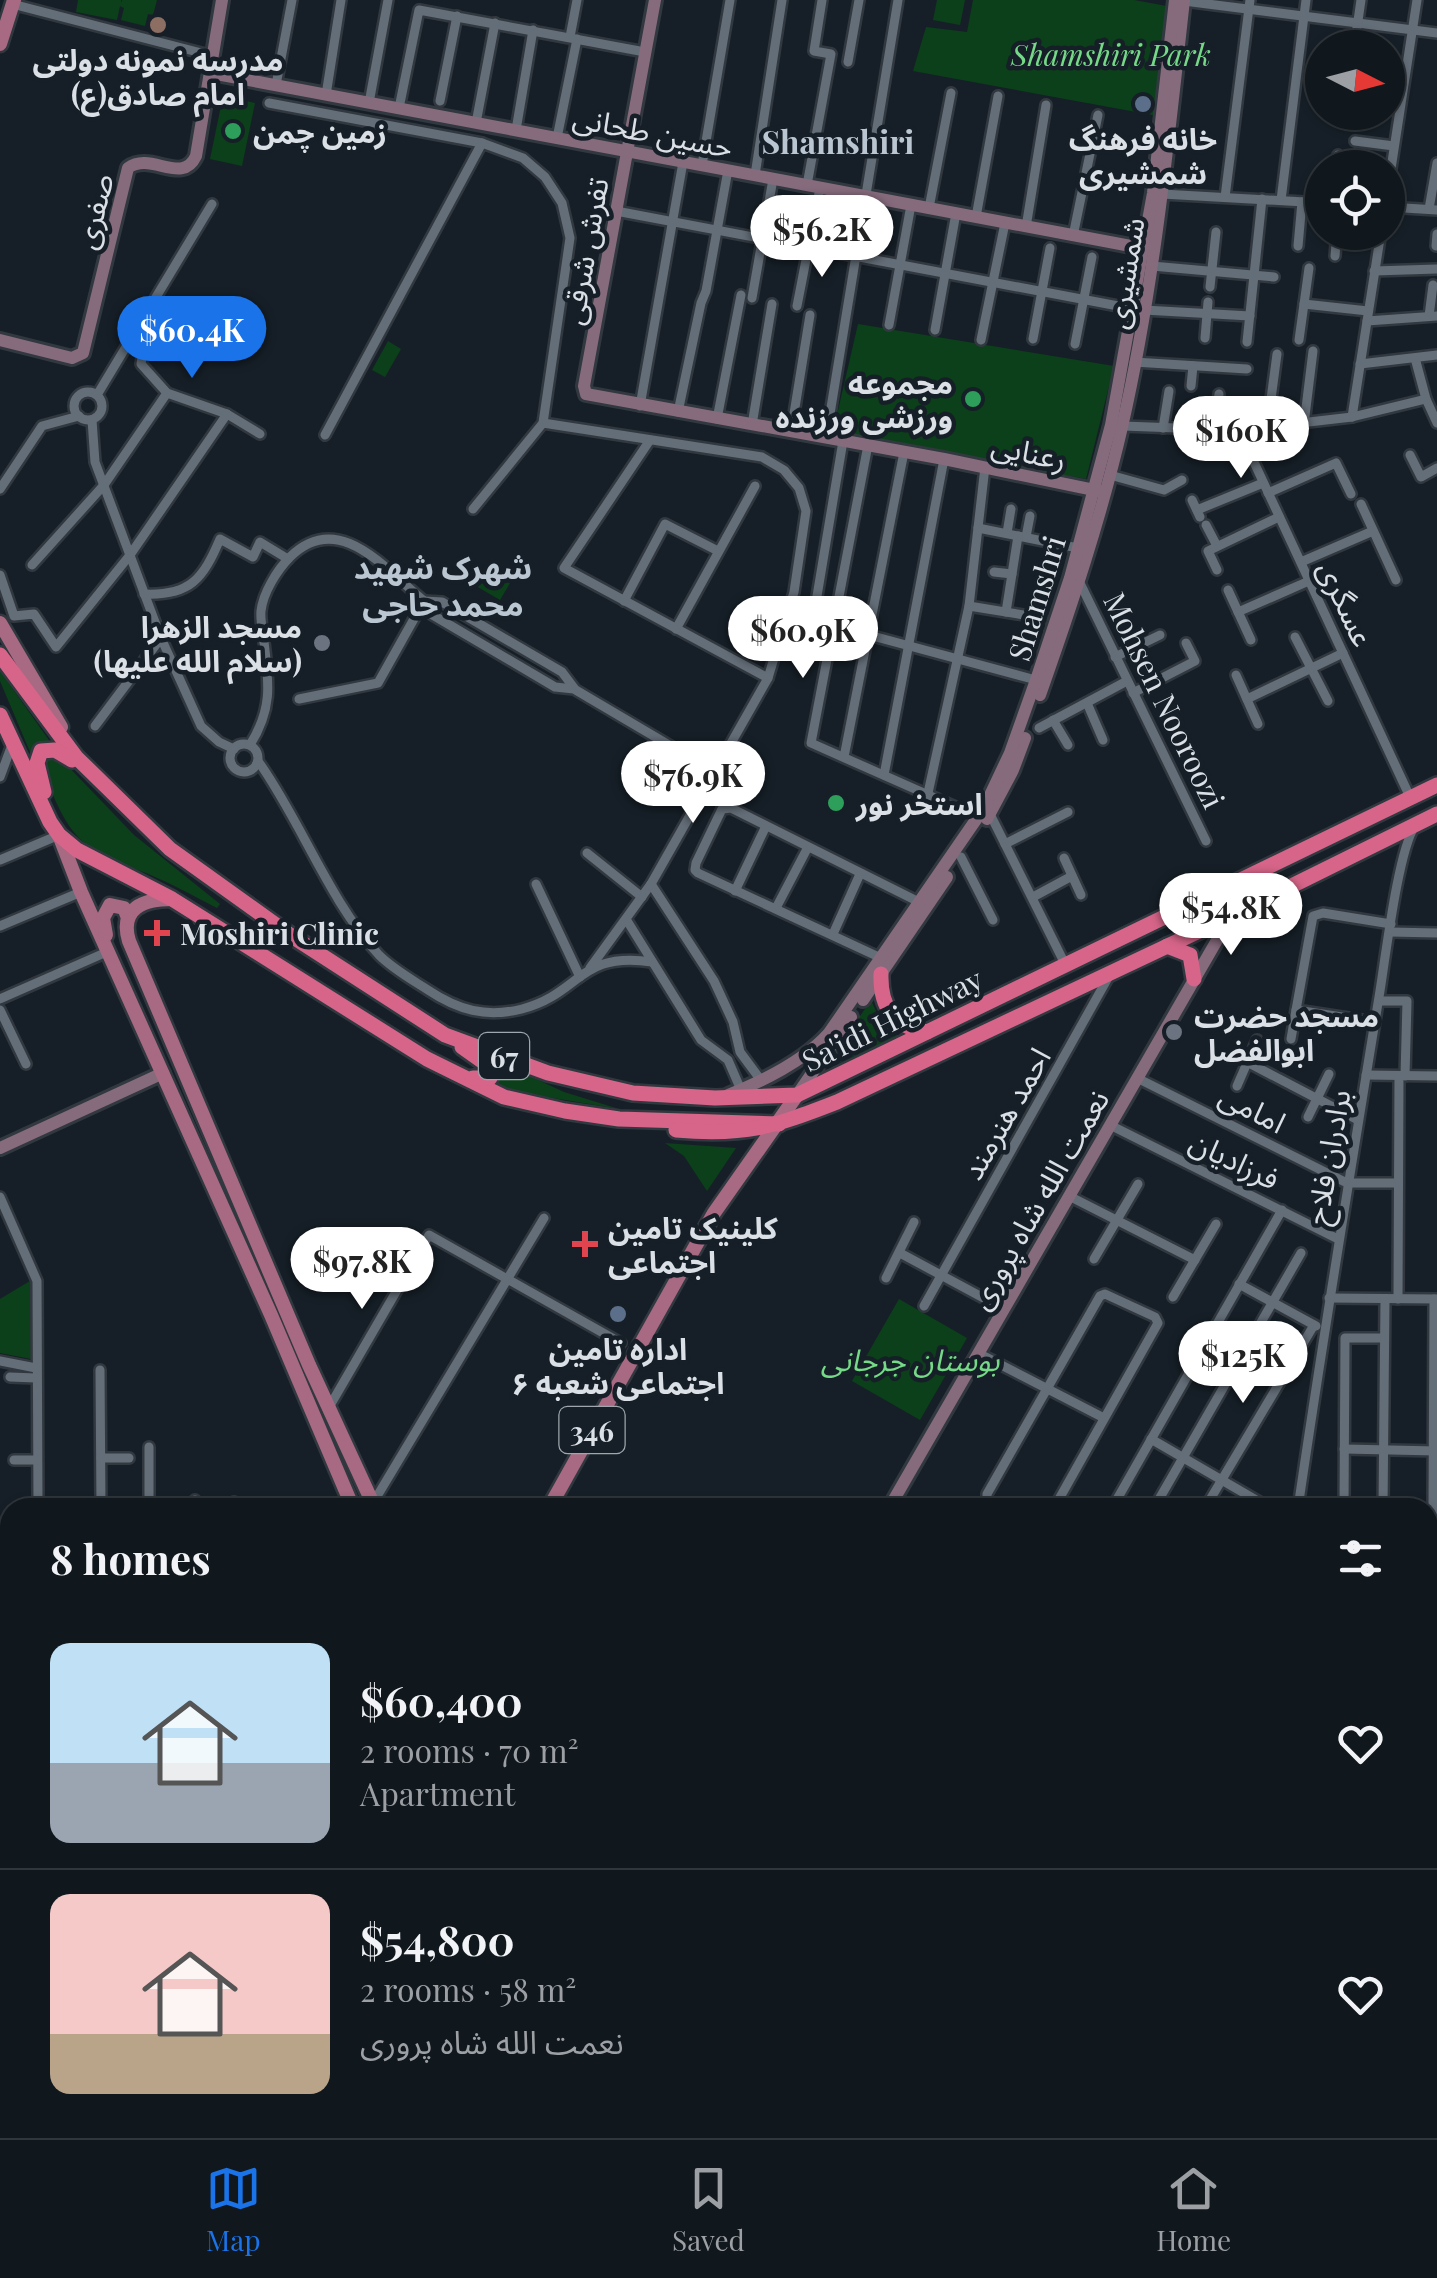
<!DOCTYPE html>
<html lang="en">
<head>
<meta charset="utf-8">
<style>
  body { margin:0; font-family:"Playfair Display","Noto Sans Arabic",serif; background:#192026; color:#f1f3f6; height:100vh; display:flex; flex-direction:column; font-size:38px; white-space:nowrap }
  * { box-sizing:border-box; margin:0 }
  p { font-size:32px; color:#9c9fa4 }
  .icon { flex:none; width:55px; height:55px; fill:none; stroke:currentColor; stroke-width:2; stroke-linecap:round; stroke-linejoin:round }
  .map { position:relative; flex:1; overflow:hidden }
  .panel { position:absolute; left:0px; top:1498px; width:1438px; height:642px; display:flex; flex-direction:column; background:#10171d; border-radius:30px 30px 0 0; box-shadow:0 2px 8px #0004,0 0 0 2px #30363b }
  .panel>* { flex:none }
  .needle { width:65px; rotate:96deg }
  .tools { position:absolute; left:1305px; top:30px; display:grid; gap:20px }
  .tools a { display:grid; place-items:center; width:100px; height:100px; border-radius:50%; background:#10171d; box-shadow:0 2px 8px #0004,0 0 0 2px #30363b; font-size:50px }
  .price { position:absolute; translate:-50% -85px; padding:0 22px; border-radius:35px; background:#fff; color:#222; font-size:32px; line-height:65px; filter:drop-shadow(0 2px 5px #0008) }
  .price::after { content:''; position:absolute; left:50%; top:60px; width:30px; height:22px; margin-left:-15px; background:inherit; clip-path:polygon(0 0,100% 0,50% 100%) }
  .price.on { background:#1a73e8; color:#fff }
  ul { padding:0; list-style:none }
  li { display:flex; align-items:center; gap:30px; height:250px; padding:0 50px }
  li+li { border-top:2px solid #30363b }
  li span { display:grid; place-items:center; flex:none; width:280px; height:200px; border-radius:20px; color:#555 }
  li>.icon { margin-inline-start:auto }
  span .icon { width:120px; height:120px; fill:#fffc; stroke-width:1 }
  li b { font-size:42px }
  h2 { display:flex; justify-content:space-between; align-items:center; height:120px; padding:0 50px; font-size:42px }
  .tab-bar { display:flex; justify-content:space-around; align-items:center; height:140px; border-top:2px solid #30363b; background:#10171d; font-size:28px; color:#9c9fa4 }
  .tab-bar a { display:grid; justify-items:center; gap:5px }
  .tab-bar .on { color:#1a73e8 }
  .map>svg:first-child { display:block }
</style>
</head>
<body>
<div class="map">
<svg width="1437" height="2138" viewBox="0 0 1437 2138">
  <rect width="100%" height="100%" fill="#161f27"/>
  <!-- green -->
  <g fill="#0c401a">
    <polygon points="78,0 121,0 121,3 122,0 157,0 153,15 148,14 145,26 121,20 124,8 120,6 117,20 76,12"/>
    <polygon points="937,0 965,0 960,25 933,20"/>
    <polygon points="973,0 1134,0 1172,7 1158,116 913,71 926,27 967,32"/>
    <polygon points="223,96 255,103 242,166 210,159"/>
    <polygon points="858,324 1114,366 1086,479 833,432"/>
    <polygon points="388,341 401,349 385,377 372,370"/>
    <polygon points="492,559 516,573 500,600 476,586"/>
    <polygon points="0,671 51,743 42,742 35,748 33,759 0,681"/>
    <path d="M52 755 63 761 134 835 220 904 217 908C194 896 170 883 146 873 96 853 76 849 53 795 48 782 42 772 44 758Z"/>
    <polygon points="871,1000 882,1024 899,1036 832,1066 828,1063"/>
    <polygon points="497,1061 564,1092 619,1109 505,1090 490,1084 502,1077"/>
    <polygon points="665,1143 736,1148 707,1191 684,1156"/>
    <polygon points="30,1281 31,1359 0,1353 0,1299"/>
    <polygon points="899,1299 967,1338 920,1420 852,1381"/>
  </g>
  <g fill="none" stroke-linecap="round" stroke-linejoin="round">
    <!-- street casing -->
    <g stroke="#32383f" stroke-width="14">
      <g id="street">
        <polyline points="1184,1 1437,33"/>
        <polyline points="12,4 213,56"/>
        <polyline points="570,37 577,0"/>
        <polyline points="1354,48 1361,0"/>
        <polyline points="848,62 859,0"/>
        <polyline points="276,85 292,0"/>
        <polyline points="326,95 341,0"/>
        <polyline points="440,101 457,16"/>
        <polyline points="269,103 482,143 523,158 545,177 562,203 570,238 543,423 473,509"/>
        <polyline points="369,103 388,0"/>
        <polyline points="399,108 419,10 645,52"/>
        <polyline points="476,123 495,23"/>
        <polyline points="516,130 533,30"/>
        <polyline points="557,138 577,39"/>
        <polyline points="1355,141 1394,146"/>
        <polyline points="702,165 730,0"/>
        <polyline points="1337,168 1338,155"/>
        <polyline points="755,175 782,0"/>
        <polyline points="807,185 831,54 814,51 822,0"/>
        <polyline points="1388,188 1417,0"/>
        <polyline points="1162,194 1322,203"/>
        <polyline points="1225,197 1250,0"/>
        <polyline points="1281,200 1306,0"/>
        <polyline points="1388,207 1437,210"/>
        <polyline points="929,208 951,93"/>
        <polyline points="1429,209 1437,163"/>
        <polyline points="616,211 1134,309"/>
        <polyline points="976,217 998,96"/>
        <polyline points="1026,227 1046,105"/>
        <polyline points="1073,236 1098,115"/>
        <polyline points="1298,246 1302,202"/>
        <polyline points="1436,246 1437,234"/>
        <polyline points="1335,256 1337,232"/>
        <polyline points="1152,266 1274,277"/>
        <polyline points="1374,271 1437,269"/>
        <polyline points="1210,287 1216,232"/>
        <polyline points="752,298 773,179"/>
        <polyline points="1304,304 1368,311"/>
        <polyline points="797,306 820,188"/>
        <polyline points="1144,310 1250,316"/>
        <polyline points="149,313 141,364 167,393 227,414 260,434"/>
        <polyline points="1429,316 1433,285"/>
        <polyline points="1367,321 1437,316"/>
        <polyline points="889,325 911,205"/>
        <polyline points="935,330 956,213"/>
        <polyline points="1205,338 1208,302"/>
        <polyline points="1033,339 1050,248"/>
        <polyline points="981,340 1005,223"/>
        <polyline points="1299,340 1309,268"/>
        <polyline points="1247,342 1262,199"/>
        <polyline points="1075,344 1092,257"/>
        <polyline points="1415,358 1426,399 1437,423"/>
        <polyline points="1134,362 1247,369"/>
        <polyline points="1360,364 1437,355"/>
        <polyline points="1191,386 1193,366"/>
        <circle cx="88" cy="406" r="14"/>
        <polyline points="97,395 212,204"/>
        <polyline points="640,406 683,162"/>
        <polyline points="678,412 701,303 706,291 728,170"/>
        <polyline points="1352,417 1381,232"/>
        <polyline points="717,419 741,295"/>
        <polyline points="92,420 95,462 161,638 201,726 219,742 234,749"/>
        <polyline points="543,423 762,457 784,470 799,488 806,511 794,592 768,678 651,884 590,968"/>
        <polyline points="1304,424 1313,351"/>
        <polyline points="752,425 772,304"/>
        <polyline points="1123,426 1230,430"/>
        <polyline points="1163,428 1169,391"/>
        <polyline points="1267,429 1277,354"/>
        <polyline points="1215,430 1219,394"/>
        <polyline points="791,432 810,315"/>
        <polyline points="325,435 482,143"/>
        <polyline points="826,438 898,0"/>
        <polyline points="650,440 564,568 768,678"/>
        <polyline points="843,441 813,620 1036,680"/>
        <polyline points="868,445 811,743 978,817"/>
        <polyline points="1410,455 1421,477 1437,468"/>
        <polyline points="1110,475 1164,490 1182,480"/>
        <polyline points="0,489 42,426 79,416"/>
        <polyline points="1268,493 1336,463 1351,494"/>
        <polyline points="1192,500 1200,517"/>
        <polyline points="1361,504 1396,580"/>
        <polyline points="1197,510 1263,483"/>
        <polyline points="1206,525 1217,546"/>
        <polyline points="978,528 1078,548"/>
        <polyline points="1007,533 1011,509"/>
        <polyline points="1026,537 1030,516"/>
        <polyline points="1301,562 1373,531"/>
        <polyline points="32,565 104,485 167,393"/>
        <polyline points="1217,570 1208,551 1279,517"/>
        <polyline points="994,572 1012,574"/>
        <polyline points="0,575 14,616 34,614 56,647 130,555 227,414"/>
        <polyline points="1079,581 1206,841"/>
        <polyline points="1228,590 1251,640"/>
        <path d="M144 594C190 596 203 579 220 539L253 557 260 542 288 559"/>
        <polyline points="424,601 442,602 562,672 574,688"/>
        <polyline points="624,601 665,524 718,551"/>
        <polyline points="969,606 1042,618"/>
        <polyline points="1006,612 1018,536"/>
        <polyline points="1238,612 1309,581"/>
        <polyline points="676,629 755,486"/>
        <polyline points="1295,637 1328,701"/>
        <polyline points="1115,657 1160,635"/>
        <polyline points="1236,675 1258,724"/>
        <polyline points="1133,693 1195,661 1186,643"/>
        <polyline points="299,699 378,683 424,601"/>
        <polyline points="1247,699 1343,653"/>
        <polyline points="1087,703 1103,740"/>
        <polyline points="1053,720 1068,745"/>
        <polyline points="95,726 161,638"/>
        <polyline points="1039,728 1127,681"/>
        <circle cx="244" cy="758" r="14"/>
        <path d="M250 745C273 708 269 683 264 642 263 632 260 620 261 611 263 593 277 570 290 557 339 509 385 569 424 601L431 614 555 687 574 689 713 771"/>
        <polyline points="844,757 904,452"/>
        <path d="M258 761C301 821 329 901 379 955 393 969 411 979 428 990 458 1010 486 1018 522 1009 582 993 578 951 652 962"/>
        <polyline points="884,775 944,459"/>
        <polyline points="0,777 13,742"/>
        <polyline points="928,793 969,606 985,467"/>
        <polyline points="1410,797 1239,430 1352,417 1426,399"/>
        <polyline points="990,814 1066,966"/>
        <polyline points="1005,844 1068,812"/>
        <polyline points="587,853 642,897"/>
        <polyline points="961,857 993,920"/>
        <polyline points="1064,858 1081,895"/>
        <polyline points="0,860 59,835"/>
        <polyline points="536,884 580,977"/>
        <polyline points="651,884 714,981 733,1022 740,1052 760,1079"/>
        <polyline points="735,891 766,826"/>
        <polyline points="1033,897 1072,876"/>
        <polyline points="776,908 808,847"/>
        <polyline points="626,919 701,1040 728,1060 741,1090"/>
        <polyline points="0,926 81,892"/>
        <polyline points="1390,932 1437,933"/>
        <polyline points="833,934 860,874"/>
        <polyline points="881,958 698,873 695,870 696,863 722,809 731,808 919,902"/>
        <polyline points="0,999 109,951"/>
        <polyline points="1379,1001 1407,1001 1405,1076"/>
        <polyline points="0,1010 26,1064"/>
        <polyline points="1375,1022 1296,1010 1313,916 1323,913 1391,924"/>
        <polyline points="1291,1039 1296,1010"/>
        <polyline points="1247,1062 1358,1120"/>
        <polyline points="1366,1075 1437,1076"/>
        <polyline points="1137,1078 1347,1183 1398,1183"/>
        <polyline points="1237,1086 1257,1040"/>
        <polyline points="1308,1117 1329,1074"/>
        <polyline points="1110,1125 1338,1239"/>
        <polyline points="1069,1196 1195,1260"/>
        <polyline points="0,1197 37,1281 38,1508"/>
        <polyline points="900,1253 1004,1309"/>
        <polyline points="1094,1259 1138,1184"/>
        <polyline points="886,1278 914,1222"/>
        <polyline points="1239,1284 1316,1326"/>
        <polyline points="1173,1297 1216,1224"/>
        <polyline points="1329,1298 1437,1299"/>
        <polyline points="1398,1299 1399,1076"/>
        <polyline points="924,1306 1109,976"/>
        <polyline points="978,1353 1104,1418"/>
        <polyline points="0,1361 36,1368"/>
        <polyline points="100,1370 101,1508"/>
        <polyline points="10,1377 36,1378"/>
        <polyline points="328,1409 429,1235 621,1343"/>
        <polyline points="1151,1439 1270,1508"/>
        <polyline points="149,1447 149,1508"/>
        <polyline points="1344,1449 1437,1451"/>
        <polyline points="101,1458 129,1458"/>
        <polyline points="14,1460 37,1460"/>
        <polyline points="195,1500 195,1508"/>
        <polyline points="234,1502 234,1508"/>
        <polyline points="373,1503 544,1218"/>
        <polyline points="994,1508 987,1503 987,1494 1100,1296 1105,1294 1155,1317 1158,1323 1054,1508"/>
        <polyline points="1112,1508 1282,1210"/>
        <polyline points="1154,1508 1301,1253"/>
        <polyline points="1205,1508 1314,1325"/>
        <path d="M1298 1508C1323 1337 1351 1167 1379 997 1385 962 1398 850 1415 826"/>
        <polyline points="1344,1508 1345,1338 1384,1338"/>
        <polyline points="1383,1508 1385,1299"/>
        <polyline points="697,2130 717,2138"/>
        <polyline points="353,2138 358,2130"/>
        <polyline points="761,2138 761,2130"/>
        <polyline points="859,2138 860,2130"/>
        <polyline points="894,2138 896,2130"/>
        <polyline points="1033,2138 1036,2130"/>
        <polyline points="1077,2138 1080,2130"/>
        <polyline points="1123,2138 1126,2130"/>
        <polyline points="1168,2138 1170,2130"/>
        <polyline points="1203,2138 1204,2130"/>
        <polyline points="1275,2138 1275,2130"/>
        <polyline points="1317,2138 1317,2130"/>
        <polyline points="1358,2138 1358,2130"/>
        <polyline points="1430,2138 1434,1299"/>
      </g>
    </g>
    <!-- secondary casing -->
    <g stroke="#32383f" stroke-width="18">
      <g id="secondary">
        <polyline points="655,0 584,386 586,394 944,459 1099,491"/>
        <polyline points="211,73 1152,250"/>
        <path d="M0 340 72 358 83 353 128 168C151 151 182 186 196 156L222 0"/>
        <path d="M1040 695C1071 607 1101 518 1122 427 1154 287 1168 143 1184 0"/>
        <polyline points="987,819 1013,770 1025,738"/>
        <polyline points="863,1000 947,877"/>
        <path d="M728 1095C763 1081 803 1062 829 1033L984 808 1010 753 1036 680 1070 578 1111 425 1153 193 1175 0"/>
        <polyline points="797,1095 851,1017"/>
        <polyline points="0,1148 163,1073"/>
        <polyline points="889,1508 1231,916"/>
        <polyline points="0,1643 10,1643"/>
        <polyline points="0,2045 10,2045"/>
        <polyline points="1428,2046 1437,2046"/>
        <polyline points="525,2138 530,2130"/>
        <polyline points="982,2138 985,2130"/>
      </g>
    </g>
    <!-- primary casing -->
    <g stroke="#32383f" stroke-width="19">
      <g id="primary">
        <polyline points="0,44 14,0"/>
        <polyline points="0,623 61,727"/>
        <polyline points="59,835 81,892 271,1315 353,1508"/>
        <path d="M172 899C144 899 119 908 129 941L309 1365 375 1508"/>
        <polyline points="106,935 103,918 110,905 124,908 128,918"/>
        <polyline points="549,1508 714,1213 797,1095"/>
        <polyline points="171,2138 176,2130"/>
        <polyline points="196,2138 201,2130"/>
      </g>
    </g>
    <!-- highway casing -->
    <g stroke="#32383f" stroke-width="20">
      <g id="highway">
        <polyline points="0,655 76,757 170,849 290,935 445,1035 548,1073 633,1093 715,1098 797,1095 1437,785"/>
        <polyline points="0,715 50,822 59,835 77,850 172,899 427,1059 504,1097 565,1111 619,1119 779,1124"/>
        <polyline points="44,792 37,763 41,751 55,750 72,760"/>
        <polyline points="1167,946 1190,955 1194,979"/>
        <path d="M881 974C880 1007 894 1027 927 1032"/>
        <polyline points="462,1047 493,1069 490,1078 473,1078"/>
        <path d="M676 1130C746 1136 773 1127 837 1102L1231 916 1437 814"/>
      </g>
    </g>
    <!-- street -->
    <use href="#street" stroke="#646e78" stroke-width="9"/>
    <!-- secondary -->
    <use href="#secondary" stroke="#866b7d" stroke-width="12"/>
    <!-- primary -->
    <use href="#primary" stroke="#a86982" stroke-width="14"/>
    <!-- highway -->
    <use href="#highway" stroke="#d66589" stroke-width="15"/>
  </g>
  <!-- markers -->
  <circle fill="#8d6e63" stroke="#161f27" stroke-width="4" cx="158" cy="25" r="10"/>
  <g fill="#5c6f8a" stroke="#161f27" stroke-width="4">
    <circle cx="1143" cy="104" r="10"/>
    <circle cx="618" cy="1314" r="10"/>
  </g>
  <g fill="#2e9e5b" stroke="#161f27" stroke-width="4">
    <circle cx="233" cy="131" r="10"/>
    <circle cx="973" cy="399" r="10"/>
    <circle cx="836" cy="803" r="10"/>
  </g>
  <g fill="#6b7280" stroke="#161f27" stroke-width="4">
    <circle cx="322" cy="643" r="10"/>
    <circle cx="1174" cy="1032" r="10"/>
  </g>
  <g fill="#e0444e" stroke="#161f27" stroke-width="4">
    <path d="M152 918h10v10h10v10h-10v10h-10v-10h-10v-10h10z"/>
    <path d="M580 1229h10v10h10v10h-10v10h-10v-10h-10v-10h10z"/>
  </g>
  <g text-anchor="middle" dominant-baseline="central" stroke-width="9" stroke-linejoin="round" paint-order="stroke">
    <!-- shield labels -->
    <g fill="#161f27" stroke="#9fa6ad" stroke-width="2.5">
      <rect x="479" y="1033" width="50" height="46" rx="8"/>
      <rect x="559.5" y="1407" width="65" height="46" rx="8"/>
    </g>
    <g font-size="28" font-weight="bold" fill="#dae0e6">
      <text x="504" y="1056">67</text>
      <text x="592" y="1430">346</text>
    </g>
    <!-- park labels -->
    <g font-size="30" font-style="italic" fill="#75d988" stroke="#161f27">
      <text x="1111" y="54">Shamshiri Park</text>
      <text x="910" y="1359">بوستان جرجانی</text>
    </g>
    <!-- poi labels -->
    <g font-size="30" font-weight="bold" fill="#dae0e6" stroke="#161f27" text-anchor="start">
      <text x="158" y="59" text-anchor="middle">مدرسه نمونه دولتی<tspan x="158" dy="34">امام صادق(ع)</tspan></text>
      <text x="253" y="131">زمین چمن</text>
      <text x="1143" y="138" text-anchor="middle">خانه فرهنگ<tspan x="1143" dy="34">شمشیری</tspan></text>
      <text x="953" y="382" text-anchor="end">مجموعه<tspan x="953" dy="34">ورزشی ورزنده</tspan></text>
      <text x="302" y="626" text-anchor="end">مسجد الزهرا<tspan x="302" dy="34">(سلام الله علیها)</tspan></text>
      <text x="856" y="803">استخر نور</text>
      <text x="180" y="933">Moshiri Clinic</text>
      <text x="1194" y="1015">مسجد حضرت<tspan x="1194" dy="34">ابوالفضل</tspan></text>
      <text x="608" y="1227">کلینیک تامین<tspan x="608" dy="34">اجتماعی</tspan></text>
      <text x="618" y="1348" text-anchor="middle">اداره تامین<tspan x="618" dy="34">اجتماعی شعبه ۶</tspan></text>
    </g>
    <!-- street labels -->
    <g font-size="30" fill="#dae0e6" stroke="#161f27">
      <text transform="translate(653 131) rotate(11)">حسین طحانی</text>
      <text transform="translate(93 211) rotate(-76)">صفری</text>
      <text transform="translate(584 251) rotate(-80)">تفرش شرقی</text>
      <text transform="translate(1124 273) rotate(-81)">شمشیری</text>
      <text transform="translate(1029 451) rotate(12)">رعنایی</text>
      <text transform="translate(1036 598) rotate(-73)">Shamshri</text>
      <text transform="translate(1347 603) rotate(65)">عسگری</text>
      <text transform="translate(1165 700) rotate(64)">Mohsen Nooroozi</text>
      <text transform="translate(892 1019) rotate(-26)">Sa'idi Highway</text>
      <text transform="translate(1253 1108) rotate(27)">امامی</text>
      <text transform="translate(1005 1113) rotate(-60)">احمد هنرمند</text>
      <text transform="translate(1327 1157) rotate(-80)">برادران فلاح</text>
      <text transform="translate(1235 1159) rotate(26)">فرزادیان</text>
      <text transform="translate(1038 1199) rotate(-60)">نعمت الله شاه پروری</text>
    </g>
    <!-- neighbourhood labels -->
    <g font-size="32" font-weight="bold" fill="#bac6d1" stroke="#161f27">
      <text x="838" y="140">Shamshiri</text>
      <text x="443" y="565">شهرک شهید<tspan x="443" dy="37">محمد حاجی</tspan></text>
    </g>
  </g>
</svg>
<div class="tools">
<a><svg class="needle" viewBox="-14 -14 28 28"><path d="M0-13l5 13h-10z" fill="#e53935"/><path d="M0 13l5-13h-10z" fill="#9c9fa4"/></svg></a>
<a><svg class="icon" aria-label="locate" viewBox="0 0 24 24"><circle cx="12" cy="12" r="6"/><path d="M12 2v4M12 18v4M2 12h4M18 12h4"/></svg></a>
</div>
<b class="price" style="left:822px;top:280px">$56.2K</b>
<b class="price on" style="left:192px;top:381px">$60.4K</b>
<b class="price" style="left:1241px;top:481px">$160K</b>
<b class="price" style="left:803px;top:681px">$60.9K</b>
<b class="price" style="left:693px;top:826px">$76.9K</b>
<b class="price" style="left:1231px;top:958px">$54.8K</b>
<b class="price" style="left:362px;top:1312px">$97.8K</b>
<b class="price" style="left:1243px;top:1406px">$125K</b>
<section class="panel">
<h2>8 homes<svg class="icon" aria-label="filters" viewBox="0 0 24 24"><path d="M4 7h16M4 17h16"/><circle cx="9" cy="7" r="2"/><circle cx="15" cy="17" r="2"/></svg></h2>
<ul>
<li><span style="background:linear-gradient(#bfe0f5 60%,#9aa5b1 0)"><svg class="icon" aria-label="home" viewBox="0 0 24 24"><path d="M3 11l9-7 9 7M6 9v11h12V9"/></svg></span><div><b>$60,400</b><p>2 rooms · 70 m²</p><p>Apartment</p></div><svg class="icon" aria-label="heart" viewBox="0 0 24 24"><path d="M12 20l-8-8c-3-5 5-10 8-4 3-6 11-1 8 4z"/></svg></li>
<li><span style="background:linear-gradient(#f6c9c9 70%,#b9a48a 0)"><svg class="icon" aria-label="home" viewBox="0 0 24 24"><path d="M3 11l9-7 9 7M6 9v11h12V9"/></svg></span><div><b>$54,800</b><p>2 rooms · 58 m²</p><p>نعمت الله شاه پروری</p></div><svg class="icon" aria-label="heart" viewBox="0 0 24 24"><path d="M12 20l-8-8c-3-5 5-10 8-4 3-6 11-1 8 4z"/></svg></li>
</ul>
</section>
</div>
<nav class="tab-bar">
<a class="on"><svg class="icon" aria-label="map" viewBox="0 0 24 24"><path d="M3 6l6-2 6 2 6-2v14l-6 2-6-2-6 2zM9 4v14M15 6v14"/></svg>Map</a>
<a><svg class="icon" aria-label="saved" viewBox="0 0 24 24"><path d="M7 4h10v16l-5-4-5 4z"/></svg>Saved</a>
<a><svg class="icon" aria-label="home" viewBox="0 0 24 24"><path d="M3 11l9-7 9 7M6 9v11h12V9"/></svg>Home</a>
</nav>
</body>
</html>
